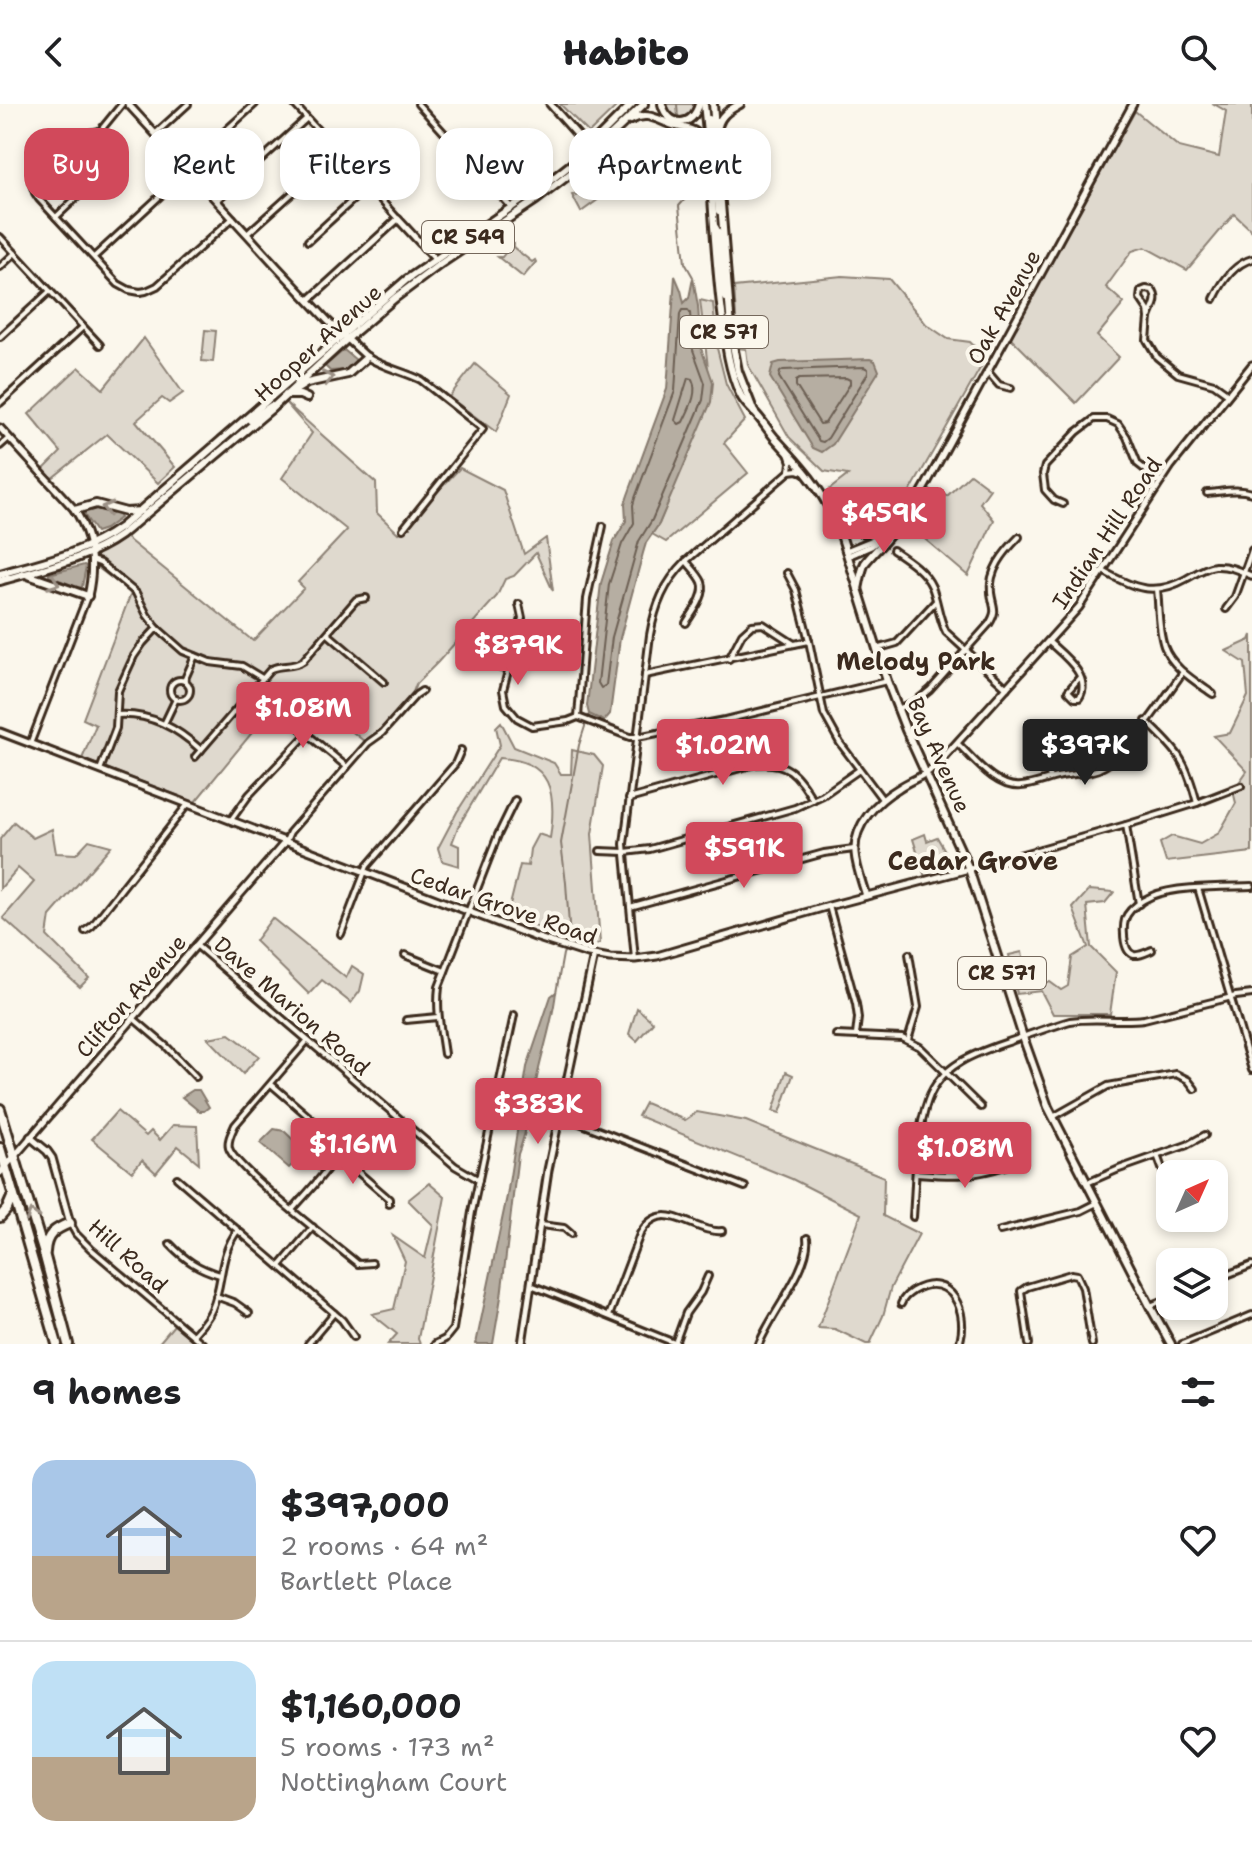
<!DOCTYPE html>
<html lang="en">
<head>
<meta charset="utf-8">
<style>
  body { margin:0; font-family:"Shantell Sans",sans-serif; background:#f6f6f6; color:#202124; height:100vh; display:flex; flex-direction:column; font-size:30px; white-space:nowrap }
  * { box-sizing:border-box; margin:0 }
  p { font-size:26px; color:#757577 }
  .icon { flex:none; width:44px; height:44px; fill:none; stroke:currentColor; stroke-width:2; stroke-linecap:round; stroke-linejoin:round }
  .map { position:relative; height:1240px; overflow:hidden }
  .sheet { display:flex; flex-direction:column; background:#fff; flex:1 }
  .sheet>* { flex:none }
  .banner { position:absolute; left:24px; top:24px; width:800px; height:72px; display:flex; gap:16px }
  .needle { width:52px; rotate:45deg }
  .buttons { position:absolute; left:1156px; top:1056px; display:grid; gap:16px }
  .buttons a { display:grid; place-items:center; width:72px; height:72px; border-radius:16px; background:#fff; box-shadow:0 4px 12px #0003; font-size:40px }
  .price { position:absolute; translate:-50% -68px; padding:0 18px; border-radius:8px; background:#d1495b; color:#fff; font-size:26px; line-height:52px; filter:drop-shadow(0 2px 4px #0008) }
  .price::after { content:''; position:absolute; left:50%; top:48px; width:24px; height:18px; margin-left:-12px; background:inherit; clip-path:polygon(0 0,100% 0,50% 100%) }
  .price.current { background:#222; color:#fff }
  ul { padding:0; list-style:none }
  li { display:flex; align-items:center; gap:24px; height:200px; padding:0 32px }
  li+li { border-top:2px solid #e0e0e0 }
  li span { display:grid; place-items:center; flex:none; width:224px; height:160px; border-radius:24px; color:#555 }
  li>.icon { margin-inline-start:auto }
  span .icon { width:96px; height:96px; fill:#fffc; stroke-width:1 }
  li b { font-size:34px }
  h2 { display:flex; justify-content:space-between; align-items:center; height:96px; padding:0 32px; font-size:34px }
  .chip { padding:0 28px; border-radius:24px; background:#fff; box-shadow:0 4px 12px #0003; font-size:28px; line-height:72px }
  .chip.current { background:#d1495b; color:#fff }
  header { display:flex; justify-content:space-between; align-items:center; height:104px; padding:0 32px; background:#fff; font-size:36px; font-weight:800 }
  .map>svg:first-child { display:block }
</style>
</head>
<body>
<header><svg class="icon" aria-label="back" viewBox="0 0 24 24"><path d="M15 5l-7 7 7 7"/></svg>Habito<svg class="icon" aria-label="search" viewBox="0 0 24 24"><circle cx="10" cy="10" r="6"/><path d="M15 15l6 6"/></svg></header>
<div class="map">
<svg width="1252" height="1240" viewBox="0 0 1252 1240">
  <rect width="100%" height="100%" fill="#fbf7ec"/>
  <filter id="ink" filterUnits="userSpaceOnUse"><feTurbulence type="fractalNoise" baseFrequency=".0125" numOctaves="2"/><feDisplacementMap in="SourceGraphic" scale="16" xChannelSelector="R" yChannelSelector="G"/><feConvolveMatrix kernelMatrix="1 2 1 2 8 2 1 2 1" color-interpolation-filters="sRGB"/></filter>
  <g filter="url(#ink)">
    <!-- green -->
    <g fill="#dfd9ce" stroke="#8d8276" stroke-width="2">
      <polygon points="560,0 619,0 589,29"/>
      <polygon points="664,0 698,0 692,11 680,15 669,11"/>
      <polygon points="1214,0 1252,0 1252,127 1234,110 1187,166 1145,143 1132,147 1106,183 1124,199 1097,232 1119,253 1076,299 1010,233 1135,7 1179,43 1219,53 1226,7"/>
      <polygon points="590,76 593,79 591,81 599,91 602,89 603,92 581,108 572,91 574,90 576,92 590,80"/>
      <polygon points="511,139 514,139 513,143 532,158 535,156 536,158 523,173 498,153 502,153 509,144 507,141"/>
      <polygon points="842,172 889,175 926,220 948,235 970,238 986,254 910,388 882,422 866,427 845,413 830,385 848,371 824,367 789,333 748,261 746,245 738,244 734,183"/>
      <polygon points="700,196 713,199 717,244 726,280 745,316 724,339 748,369 666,438 652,430 659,420 711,289"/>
      <polygon points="205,226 216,227 213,258 202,257"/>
      <polygon points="144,234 183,289 169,299 162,294 136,317 175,363 158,379 107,330 51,375 43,366 61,348 29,310 79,263 103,285"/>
      <polygon points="475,260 511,290 496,328 449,293"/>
      <polygon points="285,298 376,379 377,409 398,429 460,364 503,386 524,450 546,434 553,487 536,449 514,472 505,475 497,492 438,558 416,580 413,588 381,625 365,638 322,603 325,599 312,590 309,593 295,581 278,597 195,698 82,655 96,621 83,615 131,489 97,463 97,450 125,433 253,537 304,484 298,478 347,426 282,374 312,329"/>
      <polygon points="970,370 990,385 980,399 994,416 968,472 905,418 927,385 947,392"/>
      <polygon points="1252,531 1252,748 1166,758 1160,739 1172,732 1200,740 1219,729 1236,699 1233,687 1247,667 1214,632 1230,629 1248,592 1245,559 1226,547 1250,536"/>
      <path d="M501 618 514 643 554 659 561 670H571L572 646 594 651 603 662 592 730 600 839 594 842 507 813 520 761 528 762 530 745 538 730 550 734C557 689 552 656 499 654L458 723 452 739 459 742V762L442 757 438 744 457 708 500 641 496 623Z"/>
      <polygon points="14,718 33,734 52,725 56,749 76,750 89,736 111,742 50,812 47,832 89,874 80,883 3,814 34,778 18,764 0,785 0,735"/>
      <polygon points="925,730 927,737 937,733 955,764 925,773 913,735"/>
      <polygon points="1089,786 1114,788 1105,799 1087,801 1091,843 1116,868 1110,910 1053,910 1041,887 1017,890 1009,851 1022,848 1028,879 1050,878 1061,886 1068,882 1072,853 1088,843 1073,804"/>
      <polygon points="272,814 346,874 352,862 364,870 360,887 351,899 322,876 309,890 255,837"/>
      <polygon points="637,904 653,918 637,937 629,930"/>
      <polygon points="230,930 259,952 243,970 208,934"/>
      <polygon points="786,968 793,971 780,1009 773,1007"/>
      <polygon points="645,999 685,1016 697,1008 746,1017 884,1073 883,1112 919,1130 891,1183 883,1212 870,1240 866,1240 835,1225 818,1224 861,1110 792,1075 638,1012"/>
      <polygon points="117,1007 146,1032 151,1027 160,1036 173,1021 197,1022 199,1059 178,1042 156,1069 142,1056 132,1068 92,1035"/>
      <polygon points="316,1045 329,1045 325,1059 319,1067 309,1058 316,1050"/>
      <polygon points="429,1079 445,1093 418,1235 420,1240 388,1240 397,1230 372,1210 394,1205 405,1157 393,1132 425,1154 433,1121 408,1096"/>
      <polygon points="174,1221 197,1240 158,1240"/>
    </g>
    <!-- water -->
    <g fill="#b6aea2" stroke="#85796d" stroke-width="2">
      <polygon points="675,172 681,186 684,199 689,194 693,174 698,202 701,244 713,278 711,298 659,420 646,439 643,449 620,534 610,610 604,617 589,610 587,602 601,479 614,437 626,417 625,400 628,391 667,285"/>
      <polygon points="344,246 356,256 346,266 330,267 325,262"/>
      <polygon points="870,255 875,257 879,267 833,340 822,348 813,344 770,273 773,260 780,258"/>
      <polygon points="93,404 118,411 120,414 105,425 96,428 85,412 85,406"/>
      <polygon points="84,461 86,462 82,483 79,484 49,472 49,470"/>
      <path d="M556 888C553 916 544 942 538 969 532 996 528 1024 518 1050L501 1193 493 1240H476L507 1092 527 963 551 892Z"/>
      <polygon points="193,986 199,986 209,1003 204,1007 199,1007 182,993"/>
      <path d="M274 1025 284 1027 304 1046 316 1045C316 1050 314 1054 309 1058L298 1055 289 1064 260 1039Z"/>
    </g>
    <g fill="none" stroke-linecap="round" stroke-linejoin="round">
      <!-- shore -->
      <g stroke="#6c5f53" stroke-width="2">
        <polygon points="682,206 688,206 690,209 693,246 705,279 703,296 652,416 639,437 612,533 606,581 601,584 598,579 609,480 622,440 634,419 633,401 635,394 675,287 680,210"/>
        <polygon points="864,263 868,265 868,269 828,334 823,338 819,337 779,273 780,268 783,266"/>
        <path d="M688 274 692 275C699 289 689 305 683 318L679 320 675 316Z"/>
        <polygon points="846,274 850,276 850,280 825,319 820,320 796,282 796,277 799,275"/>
      </g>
      <!-- stream -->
      <g stroke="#85796d" stroke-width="2">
        <polyline points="677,0 678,15"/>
        <path d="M678 25V29L694 40C698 74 703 75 679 102L685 159 693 173"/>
        <polyline points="556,889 563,850 570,835 566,779 561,739 579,641 589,610"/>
      </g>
      <!-- street casing -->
      <g stroke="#3b2a1e" stroke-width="10">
        <g id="street">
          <polyline points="294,0 398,115"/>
          <polyline points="418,0 512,104"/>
          <polyline points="156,29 188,0"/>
          <polyline points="99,37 70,42 66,41 65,38 68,33 100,27"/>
          <polyline points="31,77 35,89 39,95 118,180 129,186 140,188 146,187 157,182 233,114"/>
          <polyline points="217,96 306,15"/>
          <polyline points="56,113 91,80 100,62 99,32 100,27 122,0"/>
          <polyline points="247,130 337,49"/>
          <polyline points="0,133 100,241"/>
          <polyline points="308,137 368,82"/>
          <polyline points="94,153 185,69 190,59 255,0"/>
          <polyline points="0,163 15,149"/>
          <path d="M1146 185 1152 186C1160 195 1152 204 1149 214L1148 206 1140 194 1141 187Z"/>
          <path d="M1214 195C1222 178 1234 160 1252 155"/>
          <polyline points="1149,214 1147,236 1157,253 1178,270 1214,280 1228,290"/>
          <polyline points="0,233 50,187"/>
          <path d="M367 253C384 264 403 267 421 276L483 325 403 425"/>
          <polyline points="987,267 999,281 1011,284"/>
          <polyline points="0,299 83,223"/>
          <polyline points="0,342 9,334"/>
          <polyline points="788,349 791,358 790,367"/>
          <path d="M1207 389C1222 388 1237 384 1252 389"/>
          <polyline points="1063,400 1054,396 1045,386 1043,370 1045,362 1077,328 1094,315 1107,315 1118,320 1127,333 1138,360 1161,378"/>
          <path d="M893 446C908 456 925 467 932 483 938 498 938 512 946 528L1007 584"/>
          <polyline points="91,456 100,459 136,489 147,511 157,524 183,547 210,558 242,562 262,574"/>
          <path d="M1103 467C1133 484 1154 493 1186 475 1195 470 1205 463 1215 462 1228 461 1240 467 1252 472"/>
          <polyline points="787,469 796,486 809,537 824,610 840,639 882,695"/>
          <path d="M1157 485C1159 503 1158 525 1164 542 1172 564 1195 577 1213 590"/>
          <polyline points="519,500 522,514 503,586 506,601 517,614 532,622 568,617 578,613 630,633 637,633 725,616 887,577"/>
          <polyline points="1226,505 1235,493 1252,446"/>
          <path d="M686 519C692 509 707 491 702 478 699 471 691 463 686 457"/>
          <polyline points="328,530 384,578"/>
          <path d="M1049 538C1063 551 1093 573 1079 594H1075L1068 587 1080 573"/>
          <polyline points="876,545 897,539 935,498"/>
          <polyline points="729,555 742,530 752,521 763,520 794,540"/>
          <polyline points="485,559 508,566"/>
          <polyline points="645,571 809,537"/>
          <circle cx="180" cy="586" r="10"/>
          <polyline points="184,577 195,552"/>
          <path d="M897 605 915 598 930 586 989 520C998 506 993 504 991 489 988 467 1004 448 1019 433"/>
          <polyline points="278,606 347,663"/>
          <path d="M117 611C151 609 177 624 201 646"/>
          <polyline points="578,613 587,495 603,422"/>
          <path d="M1146 617C1178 647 1186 656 1197 699"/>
          <polyline points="165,618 176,595"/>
          <path d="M957 639C973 654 996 685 1021 682 1033 681 1045 676 1057 673 1070 670 1085 670 1099 665 1127 653 1164 594 1183 568"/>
          <polyline points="30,640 87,493"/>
          <polyline points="1041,646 1050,674"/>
          <path d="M195 653 271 565C281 560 293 564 303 557L356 496 366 494"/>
          <polyline points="100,666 116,624 118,587 134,552 143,539 157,524"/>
          <path d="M629 695 755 660C788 656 797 670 813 696"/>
          <polyline points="231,716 249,691 306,631"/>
          <polyline points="1126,721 1139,800"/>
          <polyline points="286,737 290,728 368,639 382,629 416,591 422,587"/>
          <polyline points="600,747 625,748 650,745 795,704 823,691 859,666"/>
          <polyline points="969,765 1126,721 1197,699 1241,682"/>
          <polyline points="1198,784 1252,966"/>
          <polyline points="829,802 856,900 858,914 856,931"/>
          <polyline points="630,803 824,749 854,745"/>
          <polyline points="85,827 92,822 111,798 188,700"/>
          <polyline points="341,830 367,762 455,660 461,646"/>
          <polyline points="196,841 455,1062 479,1076"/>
          <path d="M1152 846C1147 848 1140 852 1134 851 1122 848 1122 820 1127 811 1132 803 1143 796 1152 792 1175 782 1225 783 1252 782"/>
          <polyline points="405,851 445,867"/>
          <path d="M635 855 624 740 650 531C655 502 664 479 686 457L790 367 798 366 803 368"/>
          <polyline points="133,914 167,943 196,973"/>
          <polyline points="406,916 438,913"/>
          <polyline points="836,931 902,934 920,943 981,1003"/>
          <polyline points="908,936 918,903 909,850"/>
          <path d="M307 937 235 1021C232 1028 227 1036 229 1044 234 1064 337 1142 358 1160L372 1159"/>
          <path d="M444 950C441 928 436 906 439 883L498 731 515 696"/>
          <path d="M271 980 323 1025C330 1034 336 1044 333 1055 329 1067 302 1094 292 1106"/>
          <polyline points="559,1011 745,1083"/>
          <polyline points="1053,1013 1108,982 1176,970 1188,976 1195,985"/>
          <polyline points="1157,1051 1170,1086"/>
          <polyline points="333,1054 350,1061 389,1095 389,1100"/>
          <path d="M917 1069C955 1072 972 1073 1008 1061"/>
          <polyline points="177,1074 334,1209 342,1216 354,1233"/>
          <polyline points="1087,1079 1119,1065 1187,1041 1205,1031"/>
          <polyline points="1214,1099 1223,1097"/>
          <path d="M913 1113C916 1075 915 1032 928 996 941 959 979 948 1011 937 1031 930 1050 923 1070 917 1095 913 1119 918 1144 915L1236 892 1252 890"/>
          <polyline points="71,1121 76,1130 91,1145 203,1240"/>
          <polyline points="541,1121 564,1124 571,1130"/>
          <polyline points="1000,1127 1081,1107 1097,1099"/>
          <path d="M170 1140C185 1156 199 1165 220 1171"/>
          <polyline points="280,1162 313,1123"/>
          <polyline points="1214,1176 1252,1161"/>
          <polyline points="531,1181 677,1240"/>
          <polyline points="216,1192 235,1199 249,1209"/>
          <path d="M901 1200C904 1193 907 1191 913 1187 951 1165 970 1209 959 1240"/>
          <polyline points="1150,1202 1170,1194"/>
          <path d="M609 1212 640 1130C662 1090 693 1130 722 1127"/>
          <path d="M193 1231C200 1223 208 1215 212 1205 224 1178 218 1152 238 1126"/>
          <polyline points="675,1239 686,1209 701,1188 708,1172"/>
          <polyline points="308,1240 334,1209"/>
          <polyline points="435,1240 445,1235 453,1225 472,1108 514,911"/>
          <path d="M759 1240C770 1212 811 1162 807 1134"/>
          <polyline points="1029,1240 1021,1187 1027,1183 1071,1170 1077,1171 1083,1184 1092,1240"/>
          <polyline points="1182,1240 1252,1211"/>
        </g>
      </g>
      <!-- secondary casing -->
      <g stroke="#3b2a1e" stroke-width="11">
        <g id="secondary">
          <polyline points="128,0 279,165 328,217 367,253"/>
          <polyline points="550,0 588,43"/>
          <polyline points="309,196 398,115 435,155"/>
          <path d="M0 324 75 406C92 432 95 462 88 492"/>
          <polyline points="898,419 917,397 926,381 1133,0"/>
          <polyline points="846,447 873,436 888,425"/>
          <polyline points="848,452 871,442 888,429"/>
          <polyline points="0,628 535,833 588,850 610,854 635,855 657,852 829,802 969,765"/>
          <path d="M866 792C862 778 856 763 855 749 853 721 877 697 899 684 912 675 924 673 937 661L1079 503 1171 362 1252 261"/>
          <polyline points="30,1033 47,1047 52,1054 70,1119"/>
          <polyline points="0,1069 286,737"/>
          <polyline points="522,1240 548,1066 594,851"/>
        </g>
      </g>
      <!-- primary casing -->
      <g stroke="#3b2a1e" stroke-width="12">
        <g id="primary">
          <path d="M662 0C668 24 693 24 699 0"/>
          <path d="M704 0C712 67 713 134 721 201 725 231 727 262 740 290 744 299 749 302 755 309 762 316 767 325 774 333 801 362 821 384 838 421L887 577 906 626 969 765 1023 933 1048 1003 1150 1202 1171 1240"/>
          <polyline points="713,0 732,236 738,267 754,308"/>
          <polyline points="709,15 719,107"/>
          <path d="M631 16C648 6 659 17 676 22 682 24 690 24 695 28 701 32 703 39 706 45"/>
          <path d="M718 22C721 10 730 6 740 0"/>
          <polyline points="715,123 719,130 724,187 726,194"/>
          <polyline points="296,286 307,279 348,270 367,253"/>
          <polyline points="286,291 300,291 307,294"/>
          <polyline points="250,316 271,302"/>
          <polyline points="75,406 96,400 126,408 141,407"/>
          <path d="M835 411C864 435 864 432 899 418"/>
          <path d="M0 470C42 458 85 449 121 423L406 176 551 76 574 58 632 0"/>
          <polyline points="28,471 88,492"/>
          <path d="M0 477C41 465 86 456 121 431L270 306 347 235 395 194 439 161 536 96 570 70 644 0"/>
          <path d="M858 485C860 477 861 467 865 459 876 445 890 434 899 418"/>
        </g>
      </g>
      <!-- highway casing -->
      <g stroke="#3b2a1e" stroke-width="14">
        <g id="highway">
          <polyline points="0,1005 45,1153 68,1240"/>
          <polyline points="0,1044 57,1240"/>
          <polyline points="0,1113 7,1105 13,1091"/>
          <path d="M45 1148C46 1130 55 1125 70 1119"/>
        </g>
      </g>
      <!-- street -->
      <use href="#street" stroke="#fbf7ec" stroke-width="4"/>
      <!-- secondary -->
      <use href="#secondary" stroke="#fbf7ec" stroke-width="5"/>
      <!-- primary -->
      <use href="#primary" stroke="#fbf7ec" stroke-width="6"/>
      <!-- highway -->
      <use href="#highway" stroke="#fbf7ec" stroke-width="8"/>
    </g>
    <!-- one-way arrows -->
    <defs><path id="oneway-chevron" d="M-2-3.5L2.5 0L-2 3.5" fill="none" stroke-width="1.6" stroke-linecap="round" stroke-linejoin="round" transform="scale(2)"/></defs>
    <g stroke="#9b9085">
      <use href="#oneway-chevron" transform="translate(328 274) rotate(-12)"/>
      <use href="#oneway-chevron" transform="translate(107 404) rotate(-166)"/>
      <use href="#oneway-chevron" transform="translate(54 479) rotate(21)"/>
      <use href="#oneway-chevron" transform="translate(32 1111) rotate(-107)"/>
    </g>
  </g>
  <g text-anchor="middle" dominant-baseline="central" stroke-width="8" stroke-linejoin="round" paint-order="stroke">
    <!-- shield labels -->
    <g fill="#fbf7ec" stroke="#75685c" stroke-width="2">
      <rect x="422" y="117" width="92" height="32" rx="6"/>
      <rect x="680" y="212" width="88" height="32" rx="6"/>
      <rect x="958" y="853" width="88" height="32" rx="6"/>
    </g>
    <g font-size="20" font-weight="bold" fill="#3b2a1e">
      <text x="468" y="133">CR 549</text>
      <text x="724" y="228">CR 571</text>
      <text x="1002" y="869">CR 571</text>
    </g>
    <!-- street labels -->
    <g font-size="22" fill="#3b2a1e" stroke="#fbf7ec">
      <text transform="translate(1004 203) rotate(-61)">Oak Avenue</text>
      <text transform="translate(318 239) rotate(-42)">Hooper Avenue</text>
      <text transform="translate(1107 429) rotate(-56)">Indian Hill Road</text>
      <text transform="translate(939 651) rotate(66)">Bay Avenue</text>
      <text transform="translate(504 802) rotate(19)">Cedar Grove Road</text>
      <text transform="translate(131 892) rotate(-49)">Clifton Avenue</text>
      <text transform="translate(292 902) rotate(41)">Dave Marion Road</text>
      <text transform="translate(128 1152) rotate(42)">Hill Road</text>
    </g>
    <!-- neighbourhood labels -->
    <g font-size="24" font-weight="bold" fill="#3b2a1e" stroke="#fbf7ec">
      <text x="916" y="558">Melody Park</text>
    </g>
    <!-- quarter labels -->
    <g font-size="26" font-weight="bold" fill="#3b2a1e" stroke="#fbf7ec">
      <text x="973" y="756">Cedar Grove</text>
    </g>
  </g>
</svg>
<div class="buttons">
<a><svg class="needle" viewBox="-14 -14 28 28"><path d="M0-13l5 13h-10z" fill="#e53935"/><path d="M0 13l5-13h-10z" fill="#757577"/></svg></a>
<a><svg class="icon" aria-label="layers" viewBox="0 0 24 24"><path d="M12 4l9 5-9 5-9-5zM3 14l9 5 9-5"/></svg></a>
</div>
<b class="price" style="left:884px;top:451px">$459K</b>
<b class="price" style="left:518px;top:583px">$879K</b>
<b class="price" style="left:303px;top:646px">$1.08M</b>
<b class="price" style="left:723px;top:683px">$1.02M</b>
<b class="price current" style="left:1085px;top:683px">$397K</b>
<b class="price" style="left:744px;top:786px">$591K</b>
<b class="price" style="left:538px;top:1042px">$383K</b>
<b class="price" style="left:353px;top:1082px">$1.16M</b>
<b class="price" style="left:965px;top:1086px">$1.08M</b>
<div class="banner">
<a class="chip current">Buy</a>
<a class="chip">Rent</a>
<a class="chip">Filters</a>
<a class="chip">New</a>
<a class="chip">Apartment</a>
</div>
</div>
<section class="sheet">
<h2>9 homes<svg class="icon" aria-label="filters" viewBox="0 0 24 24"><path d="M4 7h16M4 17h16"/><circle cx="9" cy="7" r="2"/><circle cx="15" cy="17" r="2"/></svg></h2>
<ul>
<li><span style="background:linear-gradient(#a9c7e8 60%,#b9a48a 0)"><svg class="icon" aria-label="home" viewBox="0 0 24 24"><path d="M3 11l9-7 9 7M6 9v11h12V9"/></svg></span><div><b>$397,000</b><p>2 rooms · 64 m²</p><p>Bartlett Place</p></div><svg class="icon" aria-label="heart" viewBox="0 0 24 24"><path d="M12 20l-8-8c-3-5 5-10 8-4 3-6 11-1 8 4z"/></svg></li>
<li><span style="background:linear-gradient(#bfe0f5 60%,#b9a48a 0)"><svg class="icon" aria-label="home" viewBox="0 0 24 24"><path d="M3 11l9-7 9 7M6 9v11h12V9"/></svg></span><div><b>$1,160,000</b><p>5 rooms · 173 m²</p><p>Nottingham Court</p></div><svg class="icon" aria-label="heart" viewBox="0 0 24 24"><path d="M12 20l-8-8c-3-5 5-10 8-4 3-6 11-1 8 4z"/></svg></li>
</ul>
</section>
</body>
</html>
